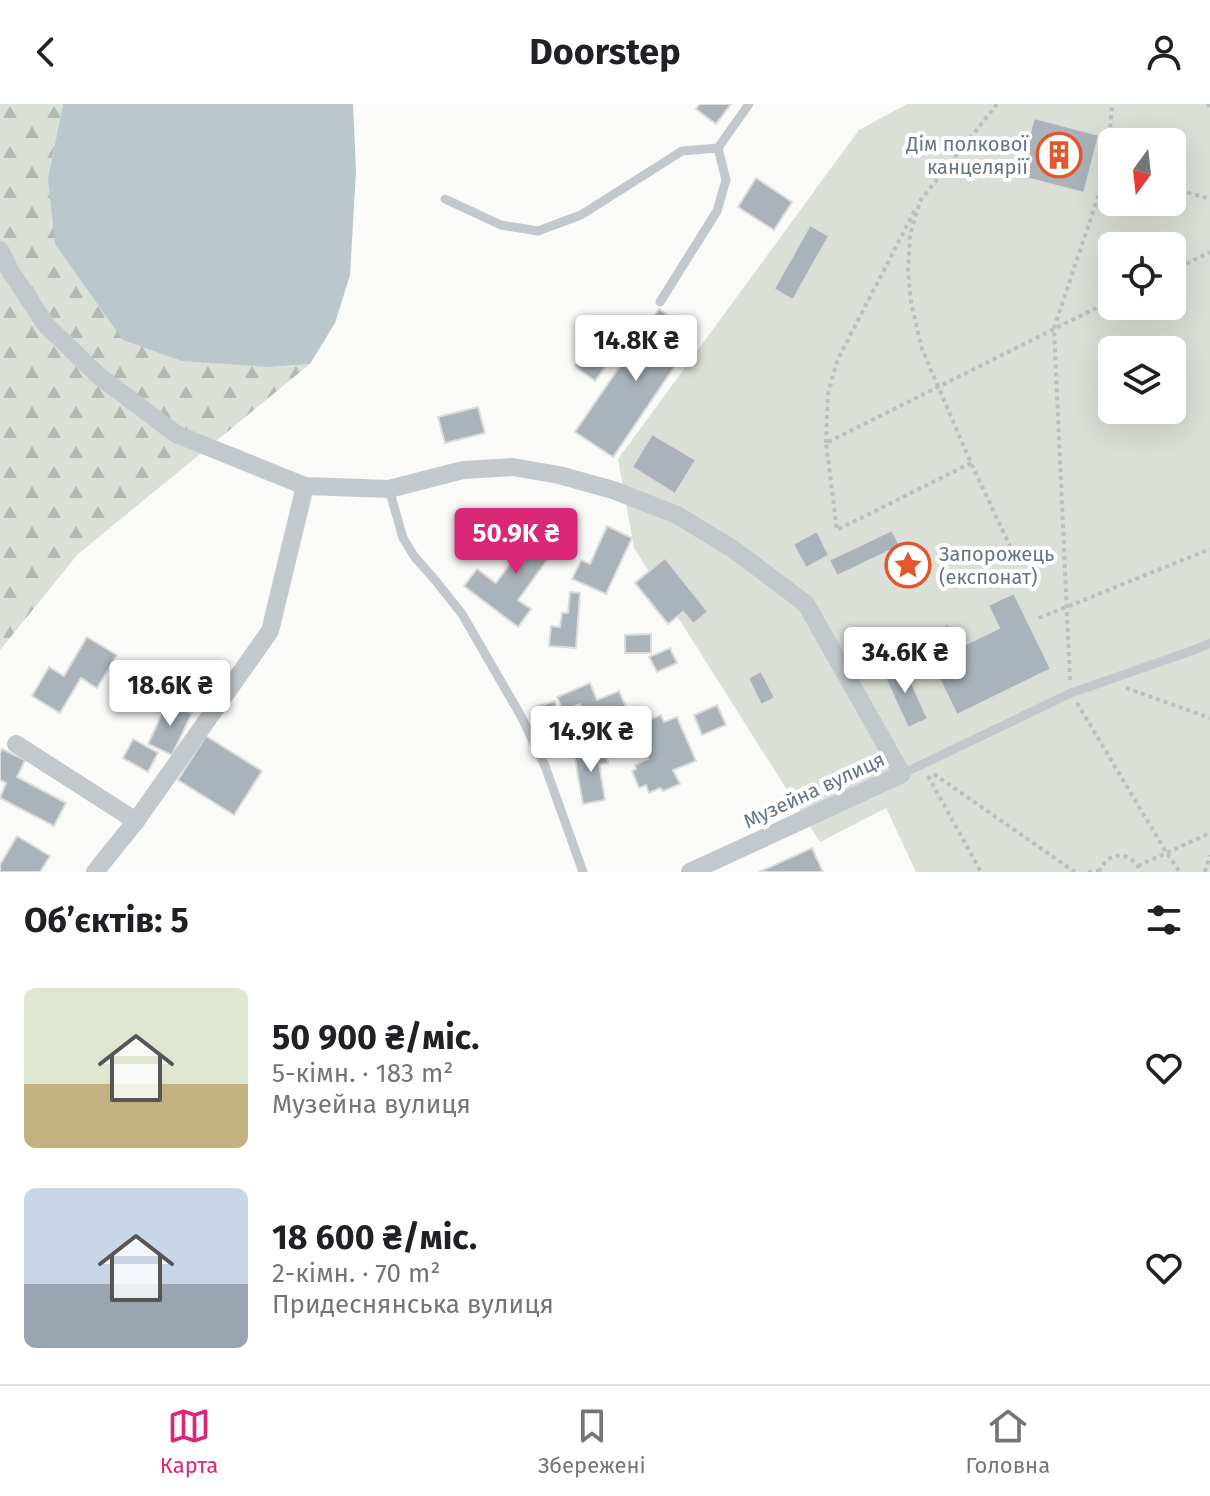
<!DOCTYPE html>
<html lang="uk">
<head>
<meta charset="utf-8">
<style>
  body { margin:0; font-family:"Fira Sans",sans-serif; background:#f6f6f6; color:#202124; height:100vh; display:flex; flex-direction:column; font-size:30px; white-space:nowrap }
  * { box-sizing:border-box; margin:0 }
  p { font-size:26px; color:#757577 }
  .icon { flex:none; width:44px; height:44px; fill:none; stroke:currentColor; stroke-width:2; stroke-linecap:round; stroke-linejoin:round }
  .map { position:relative; height:768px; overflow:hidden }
  .drawer { display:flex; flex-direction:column; background:#fff; flex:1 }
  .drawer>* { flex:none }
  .needle { width:52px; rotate:195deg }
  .controls { position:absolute; left:1098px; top:24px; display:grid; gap:16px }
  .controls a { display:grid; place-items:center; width:88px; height:88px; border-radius:12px; background:#fff; box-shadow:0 8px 32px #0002; font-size:40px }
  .price { position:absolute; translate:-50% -68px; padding:0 18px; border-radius:8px; background:#fff; color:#222; font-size:26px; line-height:52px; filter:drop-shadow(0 2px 4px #0008) }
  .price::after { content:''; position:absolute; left:50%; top:48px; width:24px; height:18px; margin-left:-12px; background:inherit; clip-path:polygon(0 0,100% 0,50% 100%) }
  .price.selected { background:#db2777; color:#fff }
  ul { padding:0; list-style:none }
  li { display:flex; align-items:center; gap:24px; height:200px; padding:0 24px }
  li span { display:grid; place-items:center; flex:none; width:224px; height:160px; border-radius:12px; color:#555 }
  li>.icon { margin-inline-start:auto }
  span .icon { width:96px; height:96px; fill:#fffc; stroke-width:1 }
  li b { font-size:34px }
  h2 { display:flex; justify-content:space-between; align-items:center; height:96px; padding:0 24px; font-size:34px }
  header { display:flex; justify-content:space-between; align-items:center; height:104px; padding:0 24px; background:#fff; font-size:36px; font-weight:700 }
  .dock { display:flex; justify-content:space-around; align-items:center; height:112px; border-top:2px solid #e0e0e0; background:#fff; font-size:22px; color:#757577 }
  .dock a { display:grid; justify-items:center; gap:4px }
  .dock .selected { color:#db2777 }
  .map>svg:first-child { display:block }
</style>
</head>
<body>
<header><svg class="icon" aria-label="back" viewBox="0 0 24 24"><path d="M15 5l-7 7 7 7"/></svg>Doorstep<svg class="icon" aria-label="person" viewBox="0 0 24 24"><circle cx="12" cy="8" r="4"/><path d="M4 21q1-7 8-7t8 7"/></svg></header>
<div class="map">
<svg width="1210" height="768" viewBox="0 0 1210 768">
  <defs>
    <pattern id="forest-firs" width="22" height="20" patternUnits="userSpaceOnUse" patternTransform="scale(2)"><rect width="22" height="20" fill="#dadfd7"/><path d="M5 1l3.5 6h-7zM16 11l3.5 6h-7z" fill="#b4b9b4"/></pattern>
  </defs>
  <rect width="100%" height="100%" fill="#fafaf8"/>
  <!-- forest -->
  <polygon fill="url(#forest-firs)" points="0,0 63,0 48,74 270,263 310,260 78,450 0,546"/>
  <!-- green -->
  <path fill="#dadfd7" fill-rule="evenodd" d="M907 0H1210V768H916L886 704 820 738 634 444 618 355 859 26ZM1112 38H1172V98H1112ZM1112 142H1172V202H1112ZM1112 246H1172V306H1112Z"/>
  <!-- water -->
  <polygon fill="#bbc7cb" points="63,0 353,0 356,67 350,171 335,219 310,260 270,263 182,257 123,236 55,140 48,74"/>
  <!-- building -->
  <g fill="#aab3b9" stroke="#dcdcda" stroke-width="2">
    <polygon points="700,0 731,0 716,20 696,5"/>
    <polygon points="1034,14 1099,31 1084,89 1018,72"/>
    <polygon points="756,74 792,98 774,126 738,103"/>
    <polygon points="810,121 829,132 793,196 774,185"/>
    <polygon points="659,205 696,231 613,353 575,328"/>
    <polygon points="609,215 629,229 595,277 575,262"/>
    <polygon points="478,303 485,329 445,339 438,313"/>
    <polygon points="652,330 696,356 675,390 632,363"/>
    <polygon points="540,418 563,434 518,496 531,505 518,523 464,482 477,465 496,479"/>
    <polygon points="607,422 632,434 606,490 572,475 581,456 590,460"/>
    <polygon points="892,426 900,442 837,472 829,456"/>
    <polygon points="817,427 829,451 806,464 793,440"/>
    <polygon points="665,454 708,508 693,520 683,508 668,520 635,479"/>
    <polygon points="570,488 580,489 576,544 549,542 551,522 560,523 562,509 568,509"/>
    <polygon points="1014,489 1051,565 957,611 919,534 948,520 960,543 999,524 988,501"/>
    <polygon points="651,530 651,549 625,549 625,531"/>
    <polygon points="87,533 117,551 97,584 81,574 60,609 32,592 49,563 64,572"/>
    <polygon points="670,544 677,559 657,568 649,553"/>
    <polygon points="902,558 928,615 908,624 882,567"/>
    <polygon points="761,567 775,594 761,601 748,574"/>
    <polygon points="590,579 597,596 619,587 629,610 607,619 603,612 588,618 580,600 563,607 557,593"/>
    <polygon points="168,597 192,609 172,651 148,640"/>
    <polygon points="555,597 563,629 547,633 538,602"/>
    <polygon points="717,601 726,621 702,631 694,611"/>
    <polygon points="661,611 664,618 677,613 696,657 673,666 680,680 663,687 660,684 649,689 646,681 639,684 632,667 636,665 635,661 648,655 638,632 624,638 620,629"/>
    <polygon points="206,632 262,667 234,711 178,676"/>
    <polygon points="133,635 158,649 148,668 123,654"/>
    <polygon points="606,644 608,659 599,660 605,696 583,700 574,649"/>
    <polygon points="2,645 25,656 17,673 66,699 54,722 0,694 6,679 0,676 0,649"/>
    <polygon points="17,732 50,752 40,768 0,768 0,761"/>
    <polygon points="812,744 823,768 759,768"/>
  </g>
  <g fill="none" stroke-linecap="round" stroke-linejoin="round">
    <!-- path -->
    <g stroke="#bbbfc2" stroke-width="4" stroke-dasharray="4 4" stroke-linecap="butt">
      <polyline points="997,0 920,97 910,131 908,167 911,198 922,245 971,359 1010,442"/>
      <polyline points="1208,0 1210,3"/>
      <polyline points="1112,67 1107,66 1112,0"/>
      <polyline points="1172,84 1210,95"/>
      <polyline points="1172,167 1210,148"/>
      <polyline points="826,339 828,290 837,257 915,106"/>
      <polyline points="971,359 837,426 826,339 1112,196"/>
      <polyline points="1039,514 1210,445"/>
      <polyline points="1070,576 1054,224 1107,66"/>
      <polyline points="1126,584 1210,614"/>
      <polyline points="1077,599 1166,748 1180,768"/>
      <polyline points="934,670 1075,768"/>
      <polyline points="928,672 981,768"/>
      <polyline points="1138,762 1210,729"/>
      <polyline points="1088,768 1099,767"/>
      <path d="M1099 768C1108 746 1131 746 1141 768"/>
      <polyline points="1205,768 1210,751"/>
    </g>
    <!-- service -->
    <g stroke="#c3c8cc" stroke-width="9">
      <polyline points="445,95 501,121 538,127 581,111 682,47 718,44"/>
      <polyline points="660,198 717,107 726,76 718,44 749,0"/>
      <polyline points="389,385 403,434 414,452 435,476 462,510 521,612 545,662 583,768"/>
      <polyline points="902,670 1071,589 1194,546 1210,539"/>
    </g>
    <!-- minor -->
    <g stroke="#c3c8cc" stroke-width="18">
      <polyline points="0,146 11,168 46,221 99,272 176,330 305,382 389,385 463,366 513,363 559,371 613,386 677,411 733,445 806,500 902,670 690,768"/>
      <polyline points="16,640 136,717 270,527 305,382"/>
      <polyline points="95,768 136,717"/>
    </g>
  </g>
  <!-- icons -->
  <defs>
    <g id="building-ring" transform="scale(2.3)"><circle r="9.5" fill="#fff" stroke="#e4572e" stroke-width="1.5"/><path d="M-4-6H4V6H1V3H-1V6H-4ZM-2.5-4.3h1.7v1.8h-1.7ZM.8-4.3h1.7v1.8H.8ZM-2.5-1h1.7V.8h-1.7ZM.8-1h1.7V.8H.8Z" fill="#e4572e"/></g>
    <g id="sight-ring" transform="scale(2.3)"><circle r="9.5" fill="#fff" stroke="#e4572e" stroke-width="1.5"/><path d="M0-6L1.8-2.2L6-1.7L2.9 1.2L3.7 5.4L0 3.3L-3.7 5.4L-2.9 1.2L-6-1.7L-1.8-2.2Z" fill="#e4572e"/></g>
  </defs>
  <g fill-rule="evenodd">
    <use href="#building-ring" x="1059" y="51"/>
    <use href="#sight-ring" x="908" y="461"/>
  </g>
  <g text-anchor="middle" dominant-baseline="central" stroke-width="8" stroke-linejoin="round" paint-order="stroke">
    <!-- poi labels -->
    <g font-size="20" fill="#657683" stroke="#fff" text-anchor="end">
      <text x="1028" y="40">Дім полкової<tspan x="1028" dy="23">канцелярії</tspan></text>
      <text x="939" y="450" text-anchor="start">Запорожець<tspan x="939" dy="23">(експонат)</tspan></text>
    </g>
    <!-- street labels -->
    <g font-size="20" fill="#657683" stroke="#fff">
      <text transform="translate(814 686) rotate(-25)">Музейна вулиця</text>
    </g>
  </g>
</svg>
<div class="controls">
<a><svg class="needle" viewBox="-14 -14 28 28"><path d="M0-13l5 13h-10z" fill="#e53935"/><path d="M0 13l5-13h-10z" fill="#757577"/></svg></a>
<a><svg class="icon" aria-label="locate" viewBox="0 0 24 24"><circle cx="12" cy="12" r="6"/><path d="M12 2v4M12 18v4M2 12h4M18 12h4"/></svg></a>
<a><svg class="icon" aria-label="layers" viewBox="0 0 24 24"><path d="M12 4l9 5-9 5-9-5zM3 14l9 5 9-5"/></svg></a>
</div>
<b class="price" style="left:636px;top:279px">14.8K ₴</b>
<b class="price selected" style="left:516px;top:472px">50.9K ₴</b>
<b class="price" style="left:905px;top:591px">34.6K ₴</b>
<b class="price" style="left:170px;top:624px">18.6K ₴</b>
<b class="price" style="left:591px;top:670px">14.9K ₴</b>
</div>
<section class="drawer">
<h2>Об’єктів: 5<svg class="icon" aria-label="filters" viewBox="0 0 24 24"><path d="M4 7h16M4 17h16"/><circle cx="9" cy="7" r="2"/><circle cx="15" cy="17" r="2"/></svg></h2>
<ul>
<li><span style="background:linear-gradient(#dfe7d0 60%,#c2b280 0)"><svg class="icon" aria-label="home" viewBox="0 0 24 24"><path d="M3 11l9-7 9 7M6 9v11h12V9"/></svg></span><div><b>50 900 ₴/міс.</b><p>5-кімн. · 183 m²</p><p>Музейна вулиця</p></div><svg class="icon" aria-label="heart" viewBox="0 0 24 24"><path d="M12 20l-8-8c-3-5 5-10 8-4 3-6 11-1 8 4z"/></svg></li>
<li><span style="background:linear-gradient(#c9d6e8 60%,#9aa5b1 0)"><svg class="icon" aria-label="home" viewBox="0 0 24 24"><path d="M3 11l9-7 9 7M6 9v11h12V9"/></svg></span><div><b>18 600 ₴/міс.</b><p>2-кімн. · 70 m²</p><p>Придеснянська вулиця</p></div><svg class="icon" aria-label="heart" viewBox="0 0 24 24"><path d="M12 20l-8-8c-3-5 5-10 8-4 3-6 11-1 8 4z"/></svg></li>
</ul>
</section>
<nav class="dock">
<a class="selected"><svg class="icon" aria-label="map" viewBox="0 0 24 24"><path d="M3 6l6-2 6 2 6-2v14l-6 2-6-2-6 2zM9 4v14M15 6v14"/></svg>Карта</a>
<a><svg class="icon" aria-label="saved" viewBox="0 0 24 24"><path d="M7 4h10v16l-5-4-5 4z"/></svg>Збережені</a>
<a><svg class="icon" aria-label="home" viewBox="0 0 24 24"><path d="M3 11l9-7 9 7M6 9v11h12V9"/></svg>Головна</a>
</nav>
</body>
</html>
